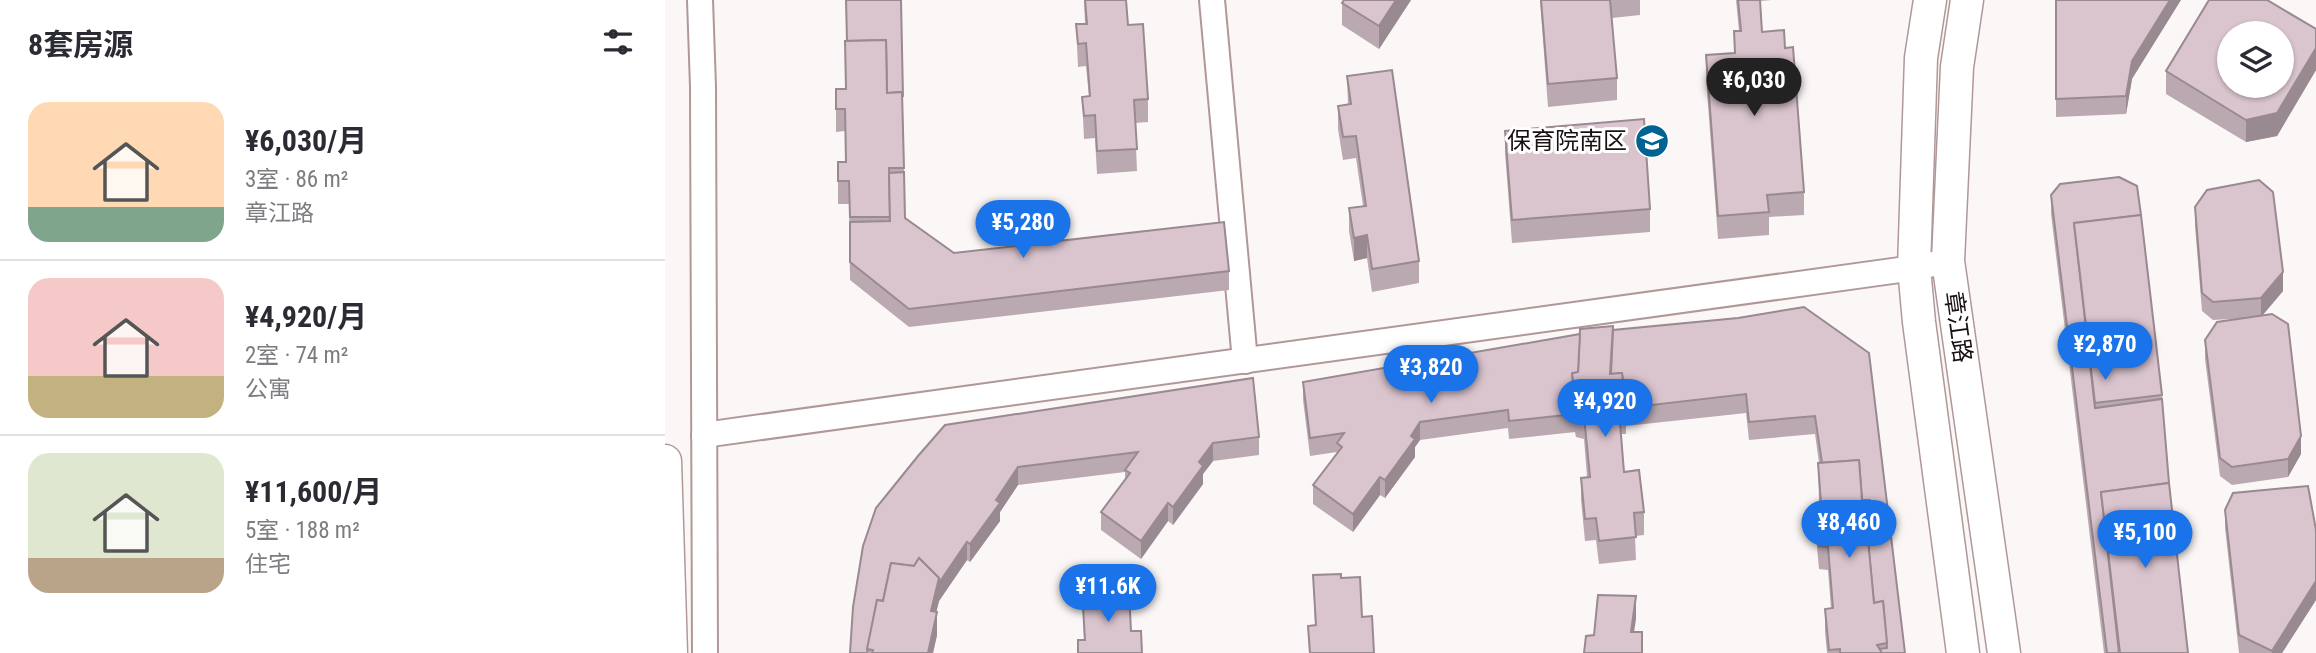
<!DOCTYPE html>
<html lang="zh">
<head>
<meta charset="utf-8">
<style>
  body { margin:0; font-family:"Roboto Condensed","Noto Sans SC",sans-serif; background:#f7f7f7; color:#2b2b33; height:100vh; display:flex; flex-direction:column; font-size:26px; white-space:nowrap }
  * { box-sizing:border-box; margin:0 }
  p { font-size:23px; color:#7c7c81 }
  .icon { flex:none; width:38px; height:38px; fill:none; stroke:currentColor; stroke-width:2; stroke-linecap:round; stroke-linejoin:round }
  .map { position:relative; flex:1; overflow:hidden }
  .drawer { display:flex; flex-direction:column; background:#fff; width:665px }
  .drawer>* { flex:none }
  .controls { position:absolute; left:1552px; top:21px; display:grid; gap:14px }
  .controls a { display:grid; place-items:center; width:77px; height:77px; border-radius:50%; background:#fff; box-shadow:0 2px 5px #0004; font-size:35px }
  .price { position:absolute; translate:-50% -60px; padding:0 16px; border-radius:24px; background:#1a73e8; color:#fff; font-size:23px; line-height:46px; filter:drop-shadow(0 2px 4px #0008) }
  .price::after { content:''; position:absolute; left:50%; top:42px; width:21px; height:16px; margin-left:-10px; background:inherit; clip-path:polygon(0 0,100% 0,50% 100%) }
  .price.on { background:#222; color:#fff }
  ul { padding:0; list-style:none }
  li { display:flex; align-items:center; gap:21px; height:175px; padding:0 28px }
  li+li { border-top:2px solid #e1e1e2 }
  li span { display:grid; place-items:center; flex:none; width:196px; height:140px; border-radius:21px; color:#555 }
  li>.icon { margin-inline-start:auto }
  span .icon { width:84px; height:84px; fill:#fffc; stroke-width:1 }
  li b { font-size:30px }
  h2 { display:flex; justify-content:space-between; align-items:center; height:84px; padding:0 28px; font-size:30px }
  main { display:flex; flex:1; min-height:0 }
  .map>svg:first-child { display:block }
</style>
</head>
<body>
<main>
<section class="drawer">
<h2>8套房源<svg class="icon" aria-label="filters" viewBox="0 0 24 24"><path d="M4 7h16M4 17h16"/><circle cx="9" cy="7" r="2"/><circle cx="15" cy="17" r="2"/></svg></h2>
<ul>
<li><span style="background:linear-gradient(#ffd9b3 75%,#7fa58c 0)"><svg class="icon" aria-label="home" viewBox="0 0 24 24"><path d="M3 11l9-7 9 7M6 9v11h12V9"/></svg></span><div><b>¥6,030/月</b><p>3室 · 86 m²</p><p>章江路</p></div></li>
<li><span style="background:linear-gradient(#f6c9c9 70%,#c2b280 0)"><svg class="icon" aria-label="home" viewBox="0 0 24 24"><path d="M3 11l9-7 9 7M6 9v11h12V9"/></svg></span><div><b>¥4,920/月</b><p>2室 · 74 m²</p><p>公寓</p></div></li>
<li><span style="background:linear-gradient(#dfe7d0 75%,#b9a48a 0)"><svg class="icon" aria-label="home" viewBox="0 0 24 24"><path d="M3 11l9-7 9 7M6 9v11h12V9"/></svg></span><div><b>¥11,600/月</b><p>5室 · 188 m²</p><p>住宅</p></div></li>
</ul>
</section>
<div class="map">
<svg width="1651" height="653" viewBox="0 0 1651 653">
  <rect width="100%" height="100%" fill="#fcf7f7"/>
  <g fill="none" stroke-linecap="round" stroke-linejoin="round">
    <!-- minor casing -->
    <g stroke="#b09899" stroke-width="28">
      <g id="minor">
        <polyline points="35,0 38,87 40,653"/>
        <polyline points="547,0 580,361"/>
        <polyline points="39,435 1249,268 1283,261"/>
      </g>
    </g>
    <!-- major casing -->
    <g stroke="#b09899" stroke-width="35">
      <g id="major">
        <polyline points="1265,0 1256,58 1249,268 1254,322 1298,653"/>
        <polyline points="1302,0 1292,67 1283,261 1339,653"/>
        <polyline points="0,461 6,653"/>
      </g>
    </g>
    <!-- minor -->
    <use href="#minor" stroke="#fff" stroke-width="24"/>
    <!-- major -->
    <use href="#major" stroke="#fff" stroke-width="32"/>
  </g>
  <!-- wall -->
  <g fill="#bba9b1">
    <polygon points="236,0 240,218 289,253 564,271 564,290 244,327 185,280 184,204 173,204 173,162 180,162 180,131 171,132 171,89 180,89 180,41 181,41"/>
    <polygon points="419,0 461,0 463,25 483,99 483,122 470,123 472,171 432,174 430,138 419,139 417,97 424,97 421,66 413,67 411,24 420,24"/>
    <polygon points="746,0 714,49 677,25 677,3"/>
    <polygon points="875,0 975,0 975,15 947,18 952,78 952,100 883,107"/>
    <polygon points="1071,0 1107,0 1095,1 1097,32 1120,48 1139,192 1139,215 1104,217 1104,235 1053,239 1041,78 1041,55 1069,53 1069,31 1074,31"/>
    <polygon points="1391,0 1467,79 1461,114 1391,117"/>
    <polygon points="1651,29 1651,70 1612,136 1581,142 1501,94 1501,71"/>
    <polygon points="682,76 754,261 754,283 707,292 702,258 689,261 684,231 684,208 698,206 691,158 678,160 673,129 673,106 683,105"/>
    <polygon points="840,131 985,209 985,232 847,243 840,153"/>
    <polygon points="1386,195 1497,395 1504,483 1523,653 1439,653 1386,214"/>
    <polygon points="1530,207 1618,291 1597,316 1636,454 1623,477 1567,485 1555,476 1540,359 1540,340 1584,318 1548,320 1537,311 1530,226"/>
    <polygon points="948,330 1204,353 1240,653 1162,653 1160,632 1160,609 1166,608 1163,570 1154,569 1150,526 1150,504 1154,503 1153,463 1154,463 1150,434 1084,440 1081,413 961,426 961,434 956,434 959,472 979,512 979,535 970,536 971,560 934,564 931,540 920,541 916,500 916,478 922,477 919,439 911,437 910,432 844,439 843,428 755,440 750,447 750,457 720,498 715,495 688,532 648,504 648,485 672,452 645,456 638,400 638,382"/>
    <polygon points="594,437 594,455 548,461 538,474 538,484 508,525 503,521 476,559 436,530 436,512 460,480 460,472 353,485 335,512 335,521 305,562 302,560 274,601 271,612 272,635 268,653 185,653 253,456"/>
    <polygon points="1560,510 1651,530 1651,600 1617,653 1574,653 1560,528"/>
    <polygon points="648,575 676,578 697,617 709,653 644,653 643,626 650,625"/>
    <polygon points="417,590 445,593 477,653 413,653 413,640 419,640"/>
  </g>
  <!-- shaded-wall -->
  <g fill="#998990">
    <polygon points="731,0 746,0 714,49 714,26"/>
    <polygon points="1505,0 1516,0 1467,79 1461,114 1461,96 1467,61"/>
    <polygon points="1651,48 1651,70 1612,136 1581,142 1581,120"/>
    <polygon points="702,235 702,258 689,261 689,238"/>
    <polygon points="1618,272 1618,291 1596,317 1596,298"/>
    <polygon points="755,422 755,440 750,447 750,457 720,498 720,480 746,436"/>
    <polygon points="1636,436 1636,454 1623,477 1623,459"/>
    <polygon points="548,443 548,461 538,474 538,484 508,525 508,507 534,462"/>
    <polygon points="353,467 353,485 335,512 335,521 305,562 305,544 331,500"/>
    <polygon points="715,477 715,495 688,532 688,514"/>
    <polygon points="503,503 503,521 476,559 476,541"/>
    <polygon points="302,542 302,560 274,601 266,634 266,611 274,578"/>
    <polygon points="1651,581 1651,600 1617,653 1607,653 1607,651"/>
    <polygon points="971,596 971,619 966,653 966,632"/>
    <polygon points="272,612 272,635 268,653 263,653"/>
  </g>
  <!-- building -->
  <g fill="#dac4ce" stroke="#998990" stroke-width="2" fill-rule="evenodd">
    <polygon points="181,0 236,0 238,97 237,92 222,93 221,40 182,41"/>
    <polygon points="420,0 461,0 463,25 478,24 483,99 469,100 472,149 432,151 430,115 419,116 417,97 425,96 421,43 413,44 411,24 422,24"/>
    <polygon points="679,0 731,0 714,26 677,3"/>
    <polygon points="876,0 945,0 952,78 883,84"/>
    <polygon points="1073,0 1095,0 1097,32 1119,30 1120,48 1128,47 1139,192 1102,195 1104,212 1053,216 1041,55 1070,53 1069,31 1076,31"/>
    <polygon points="1391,0 1505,0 1467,61 1461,96 1391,99"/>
    <path d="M1544 0H1602L1651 29V48L1612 113 1581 120 1501 71ZM1564 33H1617V86H1564Z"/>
    <polygon points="221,40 222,93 237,92 239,168 224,168 225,217 185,217 184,181 173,181 173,162 181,162 180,109 171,109 171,89 181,89 180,41"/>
    <polygon points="727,70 754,261 707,269 702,235 689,238 684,208 701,206 691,136 678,137 673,106 686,104 682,76"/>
    <polygon points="979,119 985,209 847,220 840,131"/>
    <polygon points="239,172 240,218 289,253 559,222 564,271 244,309 185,262 185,222 225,221 224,173"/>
    <polygon points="1454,177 1472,186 1476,215 1409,223 1430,408 1497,399 1504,483 1436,492 1454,653 1442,653 1386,195 1395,184"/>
    <polygon points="1594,180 1608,192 1618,272 1596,298 1548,302 1537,293 1530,207 1542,190"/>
    <polygon points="1476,215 1497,395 1430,403 1409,223"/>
    <polygon points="1139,307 1204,353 1240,653 1217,653 1214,649 1222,648 1218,601 1209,603 1203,543 1211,544 1211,539 1205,500 1197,500 1194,460 1157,463 1150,416 1084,422 1081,394 961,408 957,373 946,374 948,330 1073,318"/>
    <polygon points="1607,314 1623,324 1636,436 1623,459 1567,467 1555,458 1540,340 1552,322"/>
    <polygon points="948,326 945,374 957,373 961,411 954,411 959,472 974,470 979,512 969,513 971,537 934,541 931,518 920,519 916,478 925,477 919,416 911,415 907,373 913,372 915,329"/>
    <polygon points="915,334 913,372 907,373 910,414 844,421 843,410 755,422 746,436 750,439 720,480 715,477 688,514 648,485 677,447 672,443 679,433 645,438 638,382"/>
    <polygon points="588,378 594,437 548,443 534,462 538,466 508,507 503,503 476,541 436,512 465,473 460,470 473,452 353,467 331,500 335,503 305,544 302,542 274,583 274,578 254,558 249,566 226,563 218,601 212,600 202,653 185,653 188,607 198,546 211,508 253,456 280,425"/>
    <polygon points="1194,460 1197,500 1205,500 1211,539 1203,539 1209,603 1218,601 1222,643 1212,645 1217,653 1175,653 1175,649 1164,650 1160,609 1168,608 1163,547 1154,546 1150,504 1156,503 1153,463"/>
    <polygon points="1504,483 1523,653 1455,653 1436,492"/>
    <polygon points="1643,486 1651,530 1651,581 1607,651 1574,635 1560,510 1568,493"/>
    <polygon points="254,558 274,578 266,611 272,612 263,653 207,653 208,650 202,649 212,600 218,601 226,563 249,566"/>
    <polygon points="676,574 676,578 695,577 697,617 707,616 709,653 645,653 643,626 651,625 648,575"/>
    <polygon points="445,589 445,593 464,591 466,631 476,631 477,653 413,653 413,640 420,640 417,590"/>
    <polygon points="933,595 971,596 966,632 977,632 977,653 919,653 921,636 929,635"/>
  </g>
  <!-- icons -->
  <defs>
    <g id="school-disc" transform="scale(1.75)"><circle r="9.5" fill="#006392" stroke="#fff"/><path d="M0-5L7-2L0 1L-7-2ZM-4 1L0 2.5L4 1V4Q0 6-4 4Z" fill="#fff"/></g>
  </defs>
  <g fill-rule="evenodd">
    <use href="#school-disc" x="987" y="141"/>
  </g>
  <g text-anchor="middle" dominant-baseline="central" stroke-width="6" stroke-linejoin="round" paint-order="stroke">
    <!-- poi labels -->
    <g font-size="24" fill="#191111" stroke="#fff" text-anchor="end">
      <text x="962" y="141">保育院南区</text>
    </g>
    <!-- street labels -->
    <g font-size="24" fill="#191111" stroke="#fff">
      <text transform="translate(1293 327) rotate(82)">章江路</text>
    </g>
  </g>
</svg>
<div class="controls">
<a><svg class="icon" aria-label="layers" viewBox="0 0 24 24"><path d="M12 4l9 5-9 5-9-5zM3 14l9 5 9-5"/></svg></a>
</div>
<b class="price on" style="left:1089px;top:118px">¥6,030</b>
<b class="price" style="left:358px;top:260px">¥5,280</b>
<b class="price" style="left:1440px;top:382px">¥2,870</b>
<b class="price" style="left:766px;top:405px">¥3,820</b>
<b class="price" style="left:940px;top:439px">¥4,920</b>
<b class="price" style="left:1184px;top:560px">¥8,460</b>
<b class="price" style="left:1480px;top:570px">¥5,100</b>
<b class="price" style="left:443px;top:624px">¥11.6K</b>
</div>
</main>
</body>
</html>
